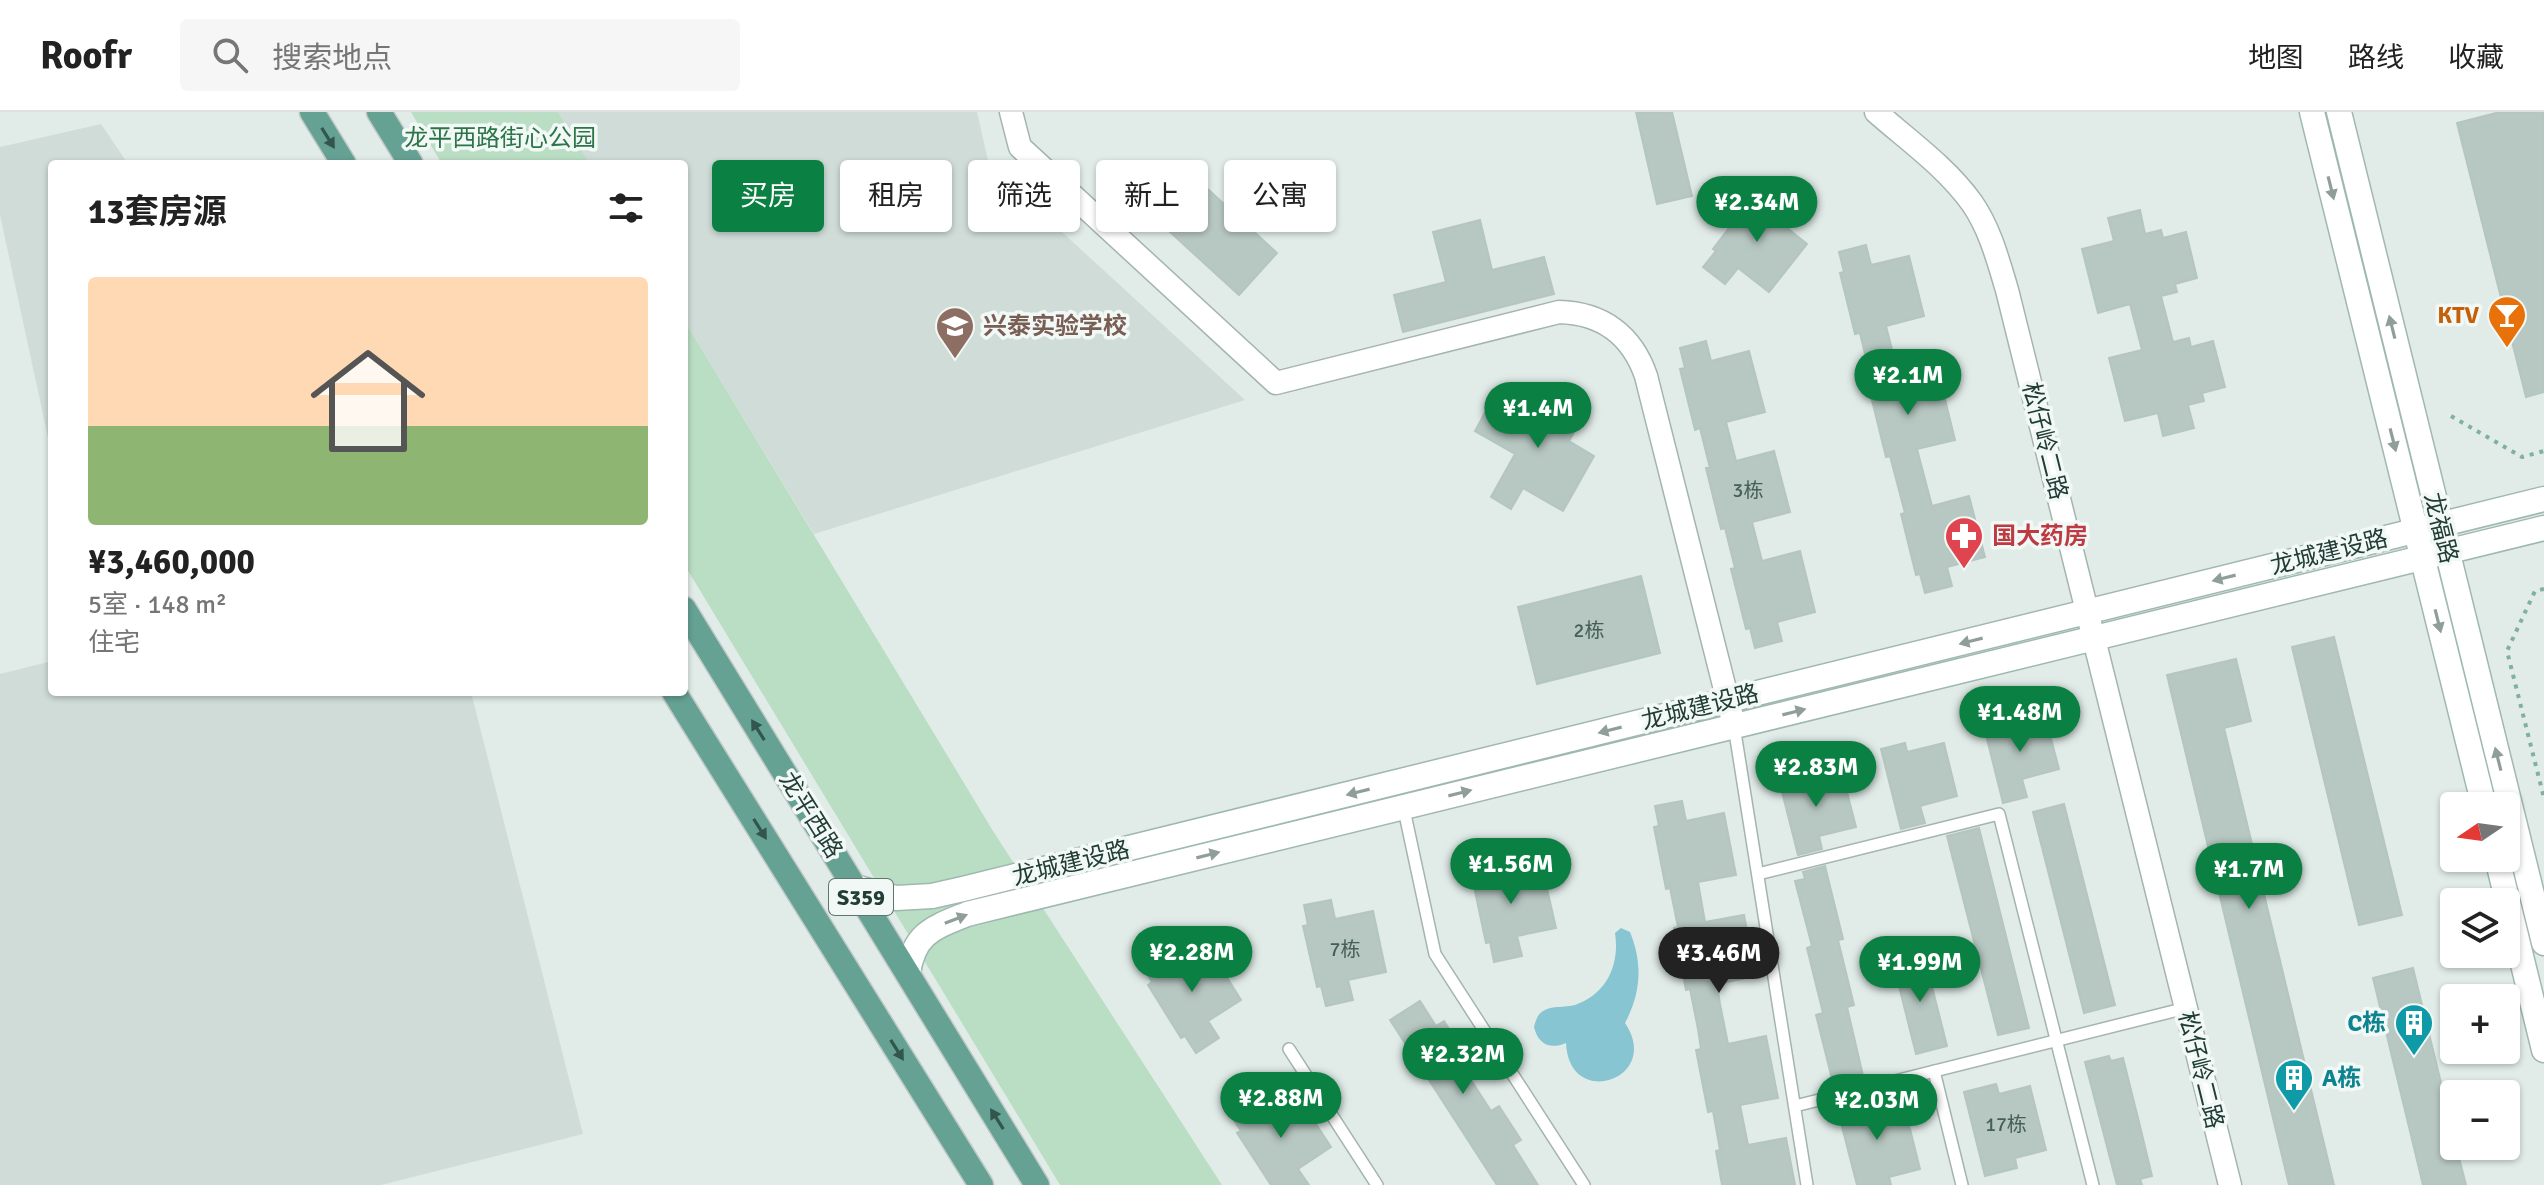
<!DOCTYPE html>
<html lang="zh">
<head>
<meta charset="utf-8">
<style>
  body { margin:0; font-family:Signika,"Noto Sans SC",sans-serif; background:#f6f6f6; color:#222; height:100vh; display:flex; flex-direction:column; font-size:30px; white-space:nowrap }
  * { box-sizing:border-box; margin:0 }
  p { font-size:26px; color:#767676 }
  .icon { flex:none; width:44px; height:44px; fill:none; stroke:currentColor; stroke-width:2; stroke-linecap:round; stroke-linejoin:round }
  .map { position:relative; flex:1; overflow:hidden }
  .sheet { position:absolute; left:48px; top:48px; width:640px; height:536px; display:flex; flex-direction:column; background:#fff; border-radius:8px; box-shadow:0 2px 6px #0004 }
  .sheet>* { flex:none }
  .top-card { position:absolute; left:712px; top:48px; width:760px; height:72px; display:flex; gap:16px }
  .needle { width:52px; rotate:257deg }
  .tools { position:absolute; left:2440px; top:680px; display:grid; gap:16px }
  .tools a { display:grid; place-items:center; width:80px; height:80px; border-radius:8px; background:#fff; box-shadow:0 2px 6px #0004; font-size:40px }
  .price { position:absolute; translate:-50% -68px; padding:0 18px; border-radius:28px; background:#0b8043; color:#fff; font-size:26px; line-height:52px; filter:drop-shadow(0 2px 4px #0008) }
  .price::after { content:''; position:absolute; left:50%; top:48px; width:24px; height:18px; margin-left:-12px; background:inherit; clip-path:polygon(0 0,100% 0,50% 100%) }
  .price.active { background:#222; color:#fff }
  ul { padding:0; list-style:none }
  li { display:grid; align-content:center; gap:16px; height:424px; padding:0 40px }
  li span { display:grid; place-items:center; height:248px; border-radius:8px; color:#555 }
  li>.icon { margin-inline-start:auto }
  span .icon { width:144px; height:144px; fill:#fffc; stroke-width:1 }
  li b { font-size:34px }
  h2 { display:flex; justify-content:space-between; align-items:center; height:96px; padding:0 40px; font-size:34px }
  .pill { padding:0 28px; border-radius:8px; background:#fff; box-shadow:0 2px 6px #0004; font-size:28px; line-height:72px }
  .pill.active { background:#0b8043; color:#fff }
  header { display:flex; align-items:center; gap:48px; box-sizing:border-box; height:112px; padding:0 40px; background:#fff; border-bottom:2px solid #e0e0e0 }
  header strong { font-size:38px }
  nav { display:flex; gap:44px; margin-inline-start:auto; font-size:28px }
  .search { width:560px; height:72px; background:#f6f6f6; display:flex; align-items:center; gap:20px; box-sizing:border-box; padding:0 28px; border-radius:8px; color:#767676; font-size:30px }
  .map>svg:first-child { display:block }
</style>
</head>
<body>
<header>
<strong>Roofr</strong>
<div class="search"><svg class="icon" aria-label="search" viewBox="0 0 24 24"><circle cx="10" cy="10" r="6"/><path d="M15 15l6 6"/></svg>搜索地点</div>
<nav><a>地图</a><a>路线</a><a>收藏</a></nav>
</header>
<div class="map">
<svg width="2544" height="1073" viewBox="0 0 2544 1073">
  <rect width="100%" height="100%" fill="#e1ece8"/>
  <!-- built -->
  <g fill="#cfdcd7">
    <polygon points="558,0 977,0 989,53 1245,288 814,422 684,208 684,52 590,52"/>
    <polygon points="101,12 128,52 52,52 52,344 0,103 0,35"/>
    <polygon points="52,549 52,580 471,580 583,1022 381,1073 0,1073 0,562"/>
  </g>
  <!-- green -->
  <g fill="#badec4">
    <polygon points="411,0 558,0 590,52 442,52"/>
    <polygon points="684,208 993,719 1222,1073 1060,1073 684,452"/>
  </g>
  <!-- water -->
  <path fill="#88c5d2" d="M1621 816 1630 820C1643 852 1641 881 1625 911 1663 967 1569 999 1566 931 1550 938 1538 932 1534 915 1536 908 1537 903 1543 899 1552 893 1565 896 1575 893 1607 882 1620 852 1615 821Z"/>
  <!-- building -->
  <g fill="#b7c7c1" stroke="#b4c6bf" stroke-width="2">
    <polygon points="1636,0 1672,0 1692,84 1657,92"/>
    <polygon points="2500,0 2544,0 2544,280 2526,285 2457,11"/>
    <polygon points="1186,57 1277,141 1239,183 1147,99"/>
    <polygon points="1767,74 1788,91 1776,107 1807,132 1769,180 1738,156 1725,172 1703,155 1716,139 1713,137 1751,87 1754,90"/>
    <polygon points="2140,98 2145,122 2161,118 2163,126 2186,120 2197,166 2175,172 2177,180 2161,184 2173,230 2189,226 2191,235 2213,229 2225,275 2202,281 2204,289 2188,293 2194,316 2163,324 2158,301 2125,309 2109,246 2142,238 2130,192 2098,201 2082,137 2114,129 2108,106"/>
    <polygon points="1480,108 1492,158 1544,145 1554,182 1403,220 1394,183 1446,170 1433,120"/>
    <polygon points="1866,133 1871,153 1909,144 1924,204 1886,214 1902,277 1940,267 1955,328 1917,337 1932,394 1969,384 1985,445 1947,455 1952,474 1925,481 1920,462 1916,463 1901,402 1905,401 1890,344 1886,345 1871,284 1875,284 1860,221 1855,222 1840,161 1844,160 1839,140"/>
    <polygon points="1706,229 1711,249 1749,239 1765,300 1726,310 1736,349 1774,339 1790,400 1752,410 1762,449 1800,439 1815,500 1777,510 1782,529 1755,536 1750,516 1746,517 1731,457 1735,456 1725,416 1721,417 1706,356 1710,356 1700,316 1695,318 1680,257 1685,256 1680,236"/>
    <polygon points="1532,273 1584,303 1569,329 1594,344 1563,399 1523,376 1511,397 1491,385 1515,342 1475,319 1488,295 1512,309"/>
    <polygon points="1641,464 1660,541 1537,572 1518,495"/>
    <polygon points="2334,525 2402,803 2359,813 2292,535"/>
    <polygon points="2236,547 2251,609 2224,616 2334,1073 2289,1073 2167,563"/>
    <polygon points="2045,604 2059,657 2022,667 2027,685 2003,691 1983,611 2006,605 2008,613"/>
    <polygon points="1905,631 1907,640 1944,631 1957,684 1920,694 1925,711 1901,717 1881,637"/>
    <polygon points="1842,661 1856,715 1819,724 1822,737 1798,743 1779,668 1803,662 1805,670"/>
    <polygon points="1682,689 1686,709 1724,701 1736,763 1698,770 1705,810 1744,803 1756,864 1717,872 1720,892 1728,932 1766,924 1778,986 1740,993 1748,1033 1786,1026 1795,1073 1722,1073 1716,1039 1720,1038 1713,999 1708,1000 1696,938 1701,937 1698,917 1690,877 1686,878 1674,816 1678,815 1670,776 1666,777 1654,715 1659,714 1655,694"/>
    <polygon points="2064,692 2115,893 2084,901 2033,700"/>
    <polygon points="1979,716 2029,916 1998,923 1947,724"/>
    <polygon points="1500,744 1504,763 1542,755 1556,816 1517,824 1522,844 1494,850 1490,830 1486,831 1473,770 1477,769 1472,749"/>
    <polygon points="1825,754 1843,827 1838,828 1854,893 1847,895 1864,968 1834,975 1816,903 1823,901 1807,836 1812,834 1795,769 1805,767 1803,760"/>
    <polygon points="1331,788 1335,807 1373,799 1386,860 1348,868 1353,888 1326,894 1321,874 1317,875 1303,814 1308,813 1304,793"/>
    <polygon points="1208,835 1241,888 1208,909 1219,926 1196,941 1185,924 1181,926 1148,873 1152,870 1141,853 1164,839 1175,856"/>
    <polygon points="1924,843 1947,934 1916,942 1893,850"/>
    <polygon points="2413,856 2454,1024 2454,1034 2456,1034 2466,1073 2423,1073 2373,866"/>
    <polygon points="1420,889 1436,914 1444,909 1466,943 1458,948 1491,999 1499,994 1521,1028 1513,1033 1538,1073 1497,1073 1414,945 1390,908"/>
    <polygon points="2109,944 2111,949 2123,946 2139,1010 2152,1064 2140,1067 2142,1073 2117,1073 2085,950"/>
    <polygon points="1996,972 1999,982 2030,974 2046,1038 2015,1046 2017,1056 1985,1064 1964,980"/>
    <polygon points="1297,983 1331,1035 1298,1057 1309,1073 1271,1073 1237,1021 1241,1019 1230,1002 1253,987 1264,1004"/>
    <polygon points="1868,984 1873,1001 1904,993 1920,1057 1889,1065 1891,1073 1857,1073 1838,999 1840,999 1838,992"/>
  </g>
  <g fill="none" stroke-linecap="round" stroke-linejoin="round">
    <!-- lane casing -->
    <g stroke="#a4b4af" stroke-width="14">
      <g id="lane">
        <polyline points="1734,614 1807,1073"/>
        <polyline points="1403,693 1435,842 1584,1073"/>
        <polyline points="1758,762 1999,702 2093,1073"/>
        <polyline points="1289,937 1377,1073"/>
        <polyline points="1934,959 1962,1073"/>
        <polyline points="1795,994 2186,896"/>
      </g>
    </g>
    <!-- street casing -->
    <g stroke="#a4b4af" stroke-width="25">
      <g id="street">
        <path d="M1011 0 1020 35 1276 271 1559 200C1602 201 1632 223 1646 264L1732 605"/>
        <path d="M1876 0C1909 29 1946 55 1972 91 1990 117 1998 148 2007 178L2230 1073"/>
      </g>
    </g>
    <!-- secondary casing -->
    <g stroke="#9fb8b0" stroke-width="27">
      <g id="secondary">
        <polyline points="2312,0 2484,694"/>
        <polyline points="2339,0 2544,831"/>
        <polyline points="2497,746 2544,938"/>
        <polyline points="855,775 896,786 932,784 963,777 2544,387"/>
        <path d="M908 861C914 821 933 816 967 802L2544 416"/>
      </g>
    </g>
    <!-- primary casing -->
    <g stroke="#c1c9c7" stroke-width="27">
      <g id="primary">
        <polyline points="312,0 344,52"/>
        <polyline points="379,0 411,52"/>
        <polyline points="684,497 1037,1073"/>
        <polyline points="674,580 981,1073"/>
      </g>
    </g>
    <!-- path -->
    <g stroke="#81b0a3" stroke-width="4" stroke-dasharray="4 6" stroke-linecap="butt">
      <polyline points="2451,304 2522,345 2544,339"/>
      <polyline points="2544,477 2535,479 2507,539 2544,686"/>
    </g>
    <!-- lane -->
    <use href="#lane" stroke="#fff" stroke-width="11"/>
    <!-- street -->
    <use href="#street" stroke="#fff" stroke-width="22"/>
    <!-- secondary -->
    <use href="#secondary" stroke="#fff" stroke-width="24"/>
    <!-- primary -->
    <use href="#primary" stroke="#65a294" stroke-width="24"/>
  </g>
  <!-- one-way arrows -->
  <defs><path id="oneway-solid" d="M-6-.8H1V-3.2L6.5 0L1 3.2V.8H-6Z" transform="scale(2)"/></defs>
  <g fill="#32564e">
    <use href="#oneway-solid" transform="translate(328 26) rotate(58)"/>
    <use href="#oneway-solid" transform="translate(758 618) rotate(-122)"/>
    <use href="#oneway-solid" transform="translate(760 717) rotate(58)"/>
    <use href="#oneway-solid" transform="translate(897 938) rotate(58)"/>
    <use href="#oneway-solid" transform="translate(997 1007) rotate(-122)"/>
  </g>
  <g fill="#909e9a">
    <use href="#oneway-solid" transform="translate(2331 76) rotate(76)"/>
    <use href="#oneway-solid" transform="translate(2392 215) rotate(-104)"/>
    <use href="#oneway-solid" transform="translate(2393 328) rotate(76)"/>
    <use href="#oneway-solid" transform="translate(2224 466) rotate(166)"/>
    <use href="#oneway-solid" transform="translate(2438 509) rotate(76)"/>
    <use href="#oneway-solid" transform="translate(1971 529) rotate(166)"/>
    <use href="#oneway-solid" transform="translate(1794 600) rotate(-14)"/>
    <use href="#oneway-solid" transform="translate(1610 618) rotate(166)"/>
    <use href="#oneway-solid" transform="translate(2498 647) rotate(-104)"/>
    <use href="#oneway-solid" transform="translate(1358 680) rotate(166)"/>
    <use href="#oneway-solid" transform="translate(1460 681) rotate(-14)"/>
    <use href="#oneway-solid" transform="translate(1208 743) rotate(-14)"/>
    <use href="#oneway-solid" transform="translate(956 807) rotate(-21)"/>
  </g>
  <!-- icons -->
  <defs>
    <g id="bar-pin" transform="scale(2)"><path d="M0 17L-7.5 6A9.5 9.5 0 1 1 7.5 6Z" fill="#e8710a" stroke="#f2f8f5"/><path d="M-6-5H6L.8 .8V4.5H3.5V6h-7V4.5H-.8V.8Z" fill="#fff"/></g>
    <g id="school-pin" transform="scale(2)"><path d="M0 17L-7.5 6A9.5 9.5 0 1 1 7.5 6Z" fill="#8d6e63" stroke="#f2f8f5"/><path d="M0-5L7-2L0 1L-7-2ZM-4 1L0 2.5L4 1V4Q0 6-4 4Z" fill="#fff"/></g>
    <g id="pharmacy-pin" transform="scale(2)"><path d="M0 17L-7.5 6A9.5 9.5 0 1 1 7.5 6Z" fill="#e0444e" stroke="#f2f8f5"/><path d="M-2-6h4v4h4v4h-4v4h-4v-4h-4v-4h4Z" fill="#fff"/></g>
    <g id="building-pin" transform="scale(2)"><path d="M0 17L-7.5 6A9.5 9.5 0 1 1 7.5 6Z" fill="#0f9aa8" stroke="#f2f8f5"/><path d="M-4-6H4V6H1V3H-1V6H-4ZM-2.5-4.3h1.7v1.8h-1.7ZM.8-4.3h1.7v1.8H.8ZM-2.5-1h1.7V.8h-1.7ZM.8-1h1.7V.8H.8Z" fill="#fff"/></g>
  </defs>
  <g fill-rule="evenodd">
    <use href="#bar-pin" x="2507" y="203"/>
    <use href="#school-pin" x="955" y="214"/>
    <use href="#pharmacy-pin" x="1964" y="424"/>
    <use href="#building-pin" x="2414" y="911"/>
    <use href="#building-pin" x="2294" y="966"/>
  </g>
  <g text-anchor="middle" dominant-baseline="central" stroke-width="7" stroke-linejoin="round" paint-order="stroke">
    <!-- number labels -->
    <g font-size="20" fill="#466059">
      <text x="1748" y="378">3栋</text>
      <text x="1589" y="518">2栋</text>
      <text x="1345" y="837">7栋</text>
      <text x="2006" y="1012">17栋</text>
    </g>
    <!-- shield labels -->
    <rect fill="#f2f8f5" stroke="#60756f" stroke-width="2" x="829" y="767" width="64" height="36" rx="6"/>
    <g font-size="22" font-weight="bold" fill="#213d36">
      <text x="861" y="785">S359</text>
    </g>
    <!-- park labels -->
    <g font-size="24" fill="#2b7549" stroke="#f2f8f5">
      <text x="500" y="26">龙平西路街心公园</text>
    </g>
    <!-- food labels -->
    <g font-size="24" font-weight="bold" fill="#c56008" stroke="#f2f8f5" text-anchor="end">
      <text x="2479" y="203">KTV</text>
    </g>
    <!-- education labels -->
    <g font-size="24" font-weight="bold" fill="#785e54" stroke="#f2f8f5" text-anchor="start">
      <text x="983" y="214">兴泰实验学校</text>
    </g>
    <!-- street labels -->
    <g font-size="24" fill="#213d36" stroke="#f2f8f5">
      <text transform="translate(2045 329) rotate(76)">松仔岭二路</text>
      <text transform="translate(2441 416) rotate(76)">龙福路</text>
      <text transform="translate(2329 440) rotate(-14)">龙城建设路</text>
      <text transform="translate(1700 595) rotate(-14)">龙城建设路</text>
      <text transform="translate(811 703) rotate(58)">龙平西路</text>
      <text transform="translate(1071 751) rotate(-14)">龙城建设路</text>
      <text transform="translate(2201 958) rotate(76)">松仔岭二路</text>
    </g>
    <!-- health labels -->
    <g font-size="24" font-weight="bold" fill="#be3a42" stroke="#f2f8f5" text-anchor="start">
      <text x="1992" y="424">国大药房</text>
    </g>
    <!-- culture labels -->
    <g font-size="24" font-weight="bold" fill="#0d838f" stroke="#f2f8f5" text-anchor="end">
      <text x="2386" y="911">C栋</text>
      <text x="2322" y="966" text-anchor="start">A栋</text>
    </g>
  </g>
</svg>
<div class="tools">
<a><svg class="needle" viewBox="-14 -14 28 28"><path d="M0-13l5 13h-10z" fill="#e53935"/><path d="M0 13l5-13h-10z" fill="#767676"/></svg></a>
<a><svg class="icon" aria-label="layers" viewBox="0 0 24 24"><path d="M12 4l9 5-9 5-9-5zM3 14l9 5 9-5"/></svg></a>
<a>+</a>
<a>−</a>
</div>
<b class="price" style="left:1757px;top:132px">¥2.34M</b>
<b class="price" style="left:1908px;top:305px">¥2.1M</b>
<b class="price" style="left:1538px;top:338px">¥1.4M</b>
<b class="price" style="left:2020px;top:642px">¥1.48M</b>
<b class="price" style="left:1816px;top:697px">¥2.83M</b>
<b class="price" style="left:1511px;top:794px">¥1.56M</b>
<b class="price" style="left:2249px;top:799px">¥1.7M</b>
<b class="price" style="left:1192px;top:882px">¥2.28M</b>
<b class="price active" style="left:1719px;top:883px">¥3.46M</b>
<b class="price" style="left:1920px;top:892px">¥1.99M</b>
<b class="price" style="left:1463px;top:984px">¥2.32M</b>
<b class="price" style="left:1281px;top:1028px">¥2.88M</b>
<b class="price" style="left:1877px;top:1030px">¥2.03M</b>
<div class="top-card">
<a class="pill active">买房</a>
<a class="pill">租房</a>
<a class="pill">筛选</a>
<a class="pill">新上</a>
<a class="pill">公寓</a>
</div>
<section class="sheet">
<h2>13套房源<svg class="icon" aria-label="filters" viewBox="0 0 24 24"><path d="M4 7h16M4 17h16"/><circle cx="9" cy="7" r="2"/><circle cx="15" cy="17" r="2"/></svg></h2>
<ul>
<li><span style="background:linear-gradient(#ffd9b3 60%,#8fb573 0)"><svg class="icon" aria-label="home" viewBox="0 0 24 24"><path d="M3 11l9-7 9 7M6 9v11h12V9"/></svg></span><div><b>¥3,460,000</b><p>5室 · 148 m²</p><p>住宅</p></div></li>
</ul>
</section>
</div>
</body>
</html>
